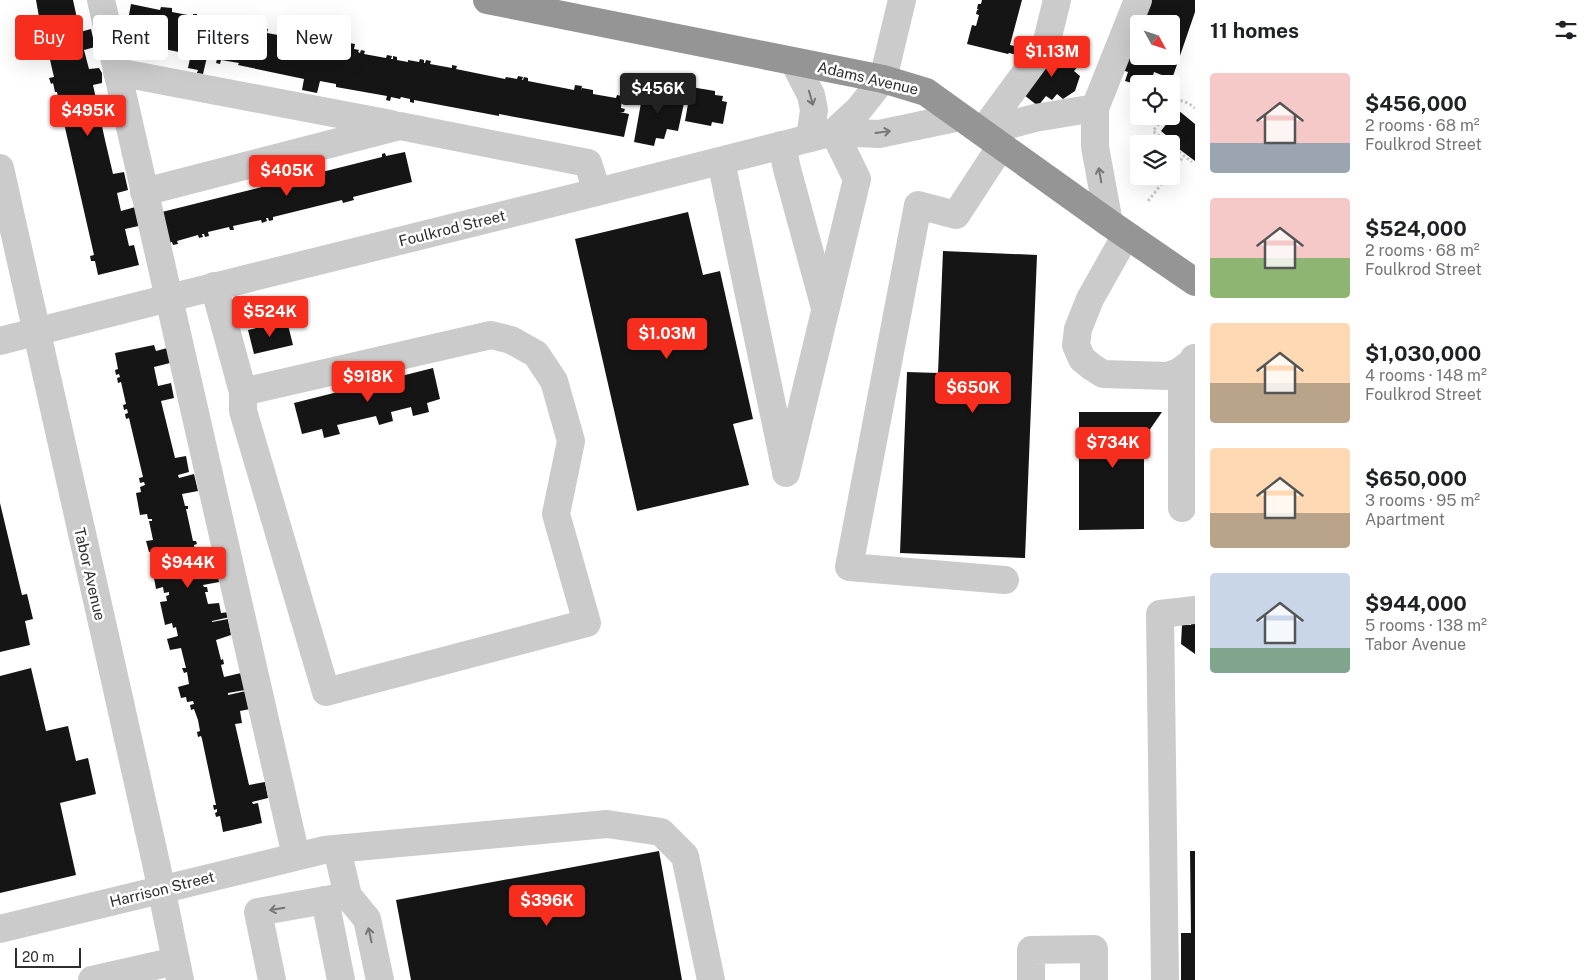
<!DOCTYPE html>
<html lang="en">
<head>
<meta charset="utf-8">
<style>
  body { margin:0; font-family:"Public Sans",sans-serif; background:#f2f2f2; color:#202124; height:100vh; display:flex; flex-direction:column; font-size:19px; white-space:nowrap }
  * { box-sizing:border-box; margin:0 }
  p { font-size:16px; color:#757577 }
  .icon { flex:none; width:28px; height:28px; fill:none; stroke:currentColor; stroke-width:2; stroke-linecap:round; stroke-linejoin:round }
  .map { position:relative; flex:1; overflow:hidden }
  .side { display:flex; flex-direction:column; background:#fff; width:400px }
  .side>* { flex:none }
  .hud { position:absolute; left:15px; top:15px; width:475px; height:45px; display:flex; gap:10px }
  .needle { width:32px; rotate:130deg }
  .fabs { position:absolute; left:1130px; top:15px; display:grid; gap:10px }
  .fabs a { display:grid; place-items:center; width:50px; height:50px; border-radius:5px; background:#fff; box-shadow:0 5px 20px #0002; font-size:25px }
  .scale { position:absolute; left:15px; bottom:12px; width:66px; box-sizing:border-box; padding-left:5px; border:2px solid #2e2e2e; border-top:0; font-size:14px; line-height:18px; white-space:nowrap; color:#2e2e2e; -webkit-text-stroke:4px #fff; paint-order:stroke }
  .price { position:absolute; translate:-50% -42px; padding:0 11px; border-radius:5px; background:#f72d1e; color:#fff; font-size:16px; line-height:32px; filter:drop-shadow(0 1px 2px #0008) }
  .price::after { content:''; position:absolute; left:50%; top:30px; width:15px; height:11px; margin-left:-8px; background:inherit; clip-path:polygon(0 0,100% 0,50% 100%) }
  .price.current { background:#222; color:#fff }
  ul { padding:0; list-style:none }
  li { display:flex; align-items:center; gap:15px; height:125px; padding:0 15px }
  li span { display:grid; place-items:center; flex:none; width:140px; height:100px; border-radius:5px; color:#555 }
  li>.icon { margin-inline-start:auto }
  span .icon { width:60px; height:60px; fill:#fffc; stroke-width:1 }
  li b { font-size:21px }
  h2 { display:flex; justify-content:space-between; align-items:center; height:60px; padding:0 15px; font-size:21px }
  .chip { padding:0 18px; border-radius:5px; background:#fff; box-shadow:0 5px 20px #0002; font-size:18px; line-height:45px }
  .chip.current { background:#f72d1e; color:#fff }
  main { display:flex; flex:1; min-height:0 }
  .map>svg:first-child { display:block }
</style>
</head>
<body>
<main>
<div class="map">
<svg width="1195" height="980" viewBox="0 0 1195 980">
  <rect width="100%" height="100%" fill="#fff"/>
  <!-- building -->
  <g fill="#151515">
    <polygon points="36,0 73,0 80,32 91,29 95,47 84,50 89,69 99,68 102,73 102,83 93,85 105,140 113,174 124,172 128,190 117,193 121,211 139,206 143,225 125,229 129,246 134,245 139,265 98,275 95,261 91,261 90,256 94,255 61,110 57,110 56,105 60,105 57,92 55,92 53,83 51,84 49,78 54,77 47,47 43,48 42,43 46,42 45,40 43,40"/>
    <polygon points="982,0 1022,0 1010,45 1023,48 1021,56 1009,53 1008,54 967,44 972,25 976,26 979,15 976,14 977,10 979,10 977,9 978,4 981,4"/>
    <polygon points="1147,0 1195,0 1195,12 1172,79 1154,72 1150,84 1139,84 1139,85 1125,81 1128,72 1122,70 1139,24 1139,56 1171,56 1171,24 1139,24"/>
    <polygon points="131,4 160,10 161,7 172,8 172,12 193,16 193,14 197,14 197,17 224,22 225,18 230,19 229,24 246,27 247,23 262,26 261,32 263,32 264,28 268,29 267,33 289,37 289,34 294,34 293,38 343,48 344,42 355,44 354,49 359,50 358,52 360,53 361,50 365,51 364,54 386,58 387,55 392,56 391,59 393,59 393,56 397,57 397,60 408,62 408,60 419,62 420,59 424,60 424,63 425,63 426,60 431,61 430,64 452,68 452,65 457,66 456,69 505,79 506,77 517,79 518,76 523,77 522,80 523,80 524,77 528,78 528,81 574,90 575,85 582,86 581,91 582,88 593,90 593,94 616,98 617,95 622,96 621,108 625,109 624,112 620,112 629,114 624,137 499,114 499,116 414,100 414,103 410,102 410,99 401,97 400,99 391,97 390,101 386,100 387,96 336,87 336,84 320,81 317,93 302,90 304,79 238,65 239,63 221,60 220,64 216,63 217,59 207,57 203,74 197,73 198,70 188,68 191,54 188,53 188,58 183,57 184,53 154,47 154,49 133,43 132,46 127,46 128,42 124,42"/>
    <polygon points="1052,46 1079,65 1074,71 1080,76 1075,91 1063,99 1057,94 1052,100 1046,96 1038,106 1019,91"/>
    <polygon points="644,86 686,94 678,131 667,129 664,139 656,138 654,146 634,142"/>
    <polygon points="691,87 715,91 715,95 723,96 722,101 727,102 723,124 712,122 711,126 685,121"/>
    <polygon points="1178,110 1195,124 1195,161 1171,143 1173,141 1161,131 1168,122 1164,120 1167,116 1172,118"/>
    <polygon points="405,152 412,182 353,197 354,200 343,203 342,200 273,217 273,220 269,221 268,218 266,218 267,221 262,223 261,220 233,226 234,230 230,230 229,227 208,232 209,236 205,237 204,234 202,234 203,237 199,238 198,235 177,241 178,244 173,245 172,242 169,243 162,212 382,157 382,154 385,153 386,156"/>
    <polygon points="688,212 703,275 720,271 753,419 733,424 749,485 637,511 575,239"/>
    <polygon points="943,251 1037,255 1025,558 900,553 907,372 938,373"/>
    <polygon points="287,321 293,345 254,354 248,330"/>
    <polygon points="154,345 156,351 171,347 174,362 154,367 158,386 171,383 174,398 161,401 175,458 186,456 189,472 178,475 179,478 194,474 198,491 182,494 185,506 188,506 188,509 186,509 193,541 196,541 197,544 194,545 199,568 216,564 219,582 203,585 204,587 207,587 208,592 205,592 208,604 219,603 221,613 229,612 230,617 212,621 212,622 228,619 231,635 216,640 221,660 223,659 224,664 221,665 224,677 241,673 245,690 228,693 228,695 246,691 250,709 240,711 242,723 235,724 249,785 265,782 268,798 252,802 253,804 258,803 262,823 223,832 220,816 216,817 215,813 217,812 217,809 214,810 213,805 216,805 202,739 201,736 198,737 197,732 200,731 198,720 194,709 191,710 190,705 194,704 193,701 187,702 186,697 181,698 178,687 189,684 187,672 184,673 182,668 186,668 181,648 170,650 167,639 178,636 176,627 173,628 172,623 165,625 160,602 167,601 166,596 169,595 169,592 164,593 163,587 156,589 154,578 165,575 160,555 156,556 155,551 149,552 146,541 153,540 149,521 152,521 152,519 148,519 147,514 140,515 136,493 141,492 140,487 145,485 144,482 140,483 139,478 143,477 129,418 126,419 125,414 128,413 127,409 124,410 123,405 126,404 121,382 118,383 117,378 120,377 119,374 116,375 115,370 118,369 115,353"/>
    <polygon points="433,368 440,399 427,403 429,412 413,416 411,407 391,412 393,421 379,425 376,416 337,425 340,434 324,438 322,429 302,434 294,403"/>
    <polygon points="1079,412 1162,412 1144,438 1144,529 1079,530"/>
    <polygon points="0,503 22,595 27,594 33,619 25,621 30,645 0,652"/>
    <polygon points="1191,619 1195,619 1195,654 1181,644 1182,625 1191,625"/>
    <polygon points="31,668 46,731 68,726 76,761 88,758 96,794 60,803 76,875 0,893 0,676"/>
    <polygon points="659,851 682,980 411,980 396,900"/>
    <polygon points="1190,851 1195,851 1195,980 1181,980 1181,933 1191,933"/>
  </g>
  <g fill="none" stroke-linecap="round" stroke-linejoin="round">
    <!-- path -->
    <g stroke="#cbcbcb" stroke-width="3" stroke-dasharray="2.5 2.5" stroke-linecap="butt">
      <polyline points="1130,84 1139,86"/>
      <polyline points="1171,97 1188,103 1195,108"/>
      <polyline points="1171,108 1178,99"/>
      <polyline points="1165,116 1153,131 1169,144"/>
      <polyline points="1171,146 1192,162"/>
      <polyline points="1171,172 1184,156"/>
      <polyline points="1148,201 1168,176"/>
    </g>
    <!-- minor -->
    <g stroke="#cbcbcb" stroke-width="28">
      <polyline points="101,0 296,856"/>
      <polyline points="794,62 811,95 814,110 810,138"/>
      <polyline points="117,72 391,124"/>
      <polyline points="1095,108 1138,0"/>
      <polyline points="982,132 1035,118 1095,108 1095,147 1109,223"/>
      <polyline points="982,132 1046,45 1057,0"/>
      <polyline points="782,145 787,169 825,308"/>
      <polyline points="1001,146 956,215 918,205 849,567 1005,580"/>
      <polyline points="721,161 785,467"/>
      <polyline points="0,168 156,863 180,980"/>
      <polyline points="144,192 400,126 588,163 597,192"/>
      <polyline points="1126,235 1090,299 1078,329 1076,345 1082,359 1092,367 1103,374 1168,376 1179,372 1191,363"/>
      <polyline points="214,286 243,392 491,335 511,340 536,354 554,381 571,441 556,514 587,623 326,692 243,411 243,392"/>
      <polyline points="0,341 169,298 597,192 834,132 859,109 883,79 902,0"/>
      <polyline points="786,473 857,179 834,132 879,134 960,117"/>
      <polyline points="1182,508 1182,385 1194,358"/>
      <polyline points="337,849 348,896 367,919 380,980"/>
      <polyline points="325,900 341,980"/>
      <polyline points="0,929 324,850 607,824 661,832 685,856 711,980"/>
      <polyline points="92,980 176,961"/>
      <polyline points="272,980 258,912 348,896"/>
      <polyline points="1031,980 1031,950 1094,949 1094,980"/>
      <polyline points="1165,980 1160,614 1195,610"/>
    </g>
    <!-- highway -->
    <polyline stroke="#959595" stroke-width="28" points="487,0 883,79 926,92 1109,223 1195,282"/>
  </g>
  <!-- one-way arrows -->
  <defs><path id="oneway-shaft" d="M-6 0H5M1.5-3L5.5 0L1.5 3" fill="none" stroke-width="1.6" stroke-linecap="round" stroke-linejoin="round" transform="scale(1.25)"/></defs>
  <g stroke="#757575">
    <use href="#oneway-shaft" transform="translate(811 98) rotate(74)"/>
    <use href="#oneway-shaft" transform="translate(883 132) rotate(-8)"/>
    <use href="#oneway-shaft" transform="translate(1100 175) rotate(-100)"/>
    <use href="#oneway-shaft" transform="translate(277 909) rotate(170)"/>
    <use href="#oneway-shaft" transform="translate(370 935) rotate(-102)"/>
  </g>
  <g text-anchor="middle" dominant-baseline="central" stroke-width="5" stroke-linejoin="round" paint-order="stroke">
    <!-- street labels -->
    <g font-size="15" fill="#2e2e2e" stroke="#fff">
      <text transform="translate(868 78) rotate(13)">Adams Avenue</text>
      <text transform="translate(452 228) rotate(-14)">Foulkrod Street</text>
      <text transform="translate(90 574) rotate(77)">Tabor Avenue</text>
      <text transform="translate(162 889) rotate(-14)">Harrison Street</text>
    </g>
  </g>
</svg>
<div class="fabs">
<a><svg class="needle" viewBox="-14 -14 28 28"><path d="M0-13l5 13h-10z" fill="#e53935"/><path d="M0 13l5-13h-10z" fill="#757577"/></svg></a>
<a><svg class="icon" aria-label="locate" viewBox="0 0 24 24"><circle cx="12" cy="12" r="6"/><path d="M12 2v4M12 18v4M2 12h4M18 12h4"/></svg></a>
<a><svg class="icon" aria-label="layers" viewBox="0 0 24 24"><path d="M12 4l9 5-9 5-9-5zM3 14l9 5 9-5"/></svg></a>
</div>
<div class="scale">20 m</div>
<b class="price" style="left:1052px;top:78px">$1.13M</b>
<b class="price current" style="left:658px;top:115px">$456K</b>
<b class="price" style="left:88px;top:137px">$495K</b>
<b class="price" style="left:287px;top:197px">$405K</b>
<b class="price" style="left:270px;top:338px">$524K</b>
<b class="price" style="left:667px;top:360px">$1.03M</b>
<b class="price" style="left:368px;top:403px">$918K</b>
<b class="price" style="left:973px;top:414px">$650K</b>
<b class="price" style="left:1113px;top:469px">$734K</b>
<b class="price" style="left:188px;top:589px">$944K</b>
<b class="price" style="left:547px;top:927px">$396K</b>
<div class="hud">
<a class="chip current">Buy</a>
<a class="chip">Rent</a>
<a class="chip">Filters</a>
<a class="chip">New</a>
</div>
</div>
<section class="side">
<h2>11 homes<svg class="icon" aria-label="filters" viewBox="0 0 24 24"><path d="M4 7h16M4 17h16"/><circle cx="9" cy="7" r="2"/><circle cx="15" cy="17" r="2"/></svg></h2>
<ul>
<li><span style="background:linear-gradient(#f6c9c9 70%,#9aa5b1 0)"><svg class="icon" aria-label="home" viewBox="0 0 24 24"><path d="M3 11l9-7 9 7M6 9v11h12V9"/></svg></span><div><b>$456,000</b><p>2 rooms · 68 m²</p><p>Foulkrod Street</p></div></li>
<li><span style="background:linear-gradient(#f6c9c9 60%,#8fb573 0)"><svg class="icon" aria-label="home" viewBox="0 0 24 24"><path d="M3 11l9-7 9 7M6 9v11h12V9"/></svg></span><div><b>$524,000</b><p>2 rooms · 68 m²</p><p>Foulkrod Street</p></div></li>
<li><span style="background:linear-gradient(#ffd9b3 60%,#b9a48a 0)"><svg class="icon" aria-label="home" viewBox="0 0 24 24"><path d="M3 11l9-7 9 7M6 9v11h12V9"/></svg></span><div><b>$1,030,000</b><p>4 rooms · 148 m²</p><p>Foulkrod Street</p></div></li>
<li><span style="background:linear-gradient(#ffd9b3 65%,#b9a48a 0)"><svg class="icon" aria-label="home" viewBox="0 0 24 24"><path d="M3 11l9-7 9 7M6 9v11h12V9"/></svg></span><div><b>$650,000</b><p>3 rooms · 95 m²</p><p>Apartment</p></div></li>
<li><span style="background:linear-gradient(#c9d6e8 75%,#7fa58c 0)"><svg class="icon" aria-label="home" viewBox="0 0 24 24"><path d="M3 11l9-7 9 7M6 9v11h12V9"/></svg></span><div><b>$944,000</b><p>5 rooms · 138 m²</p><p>Tabor Avenue</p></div></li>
</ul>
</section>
</main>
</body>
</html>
